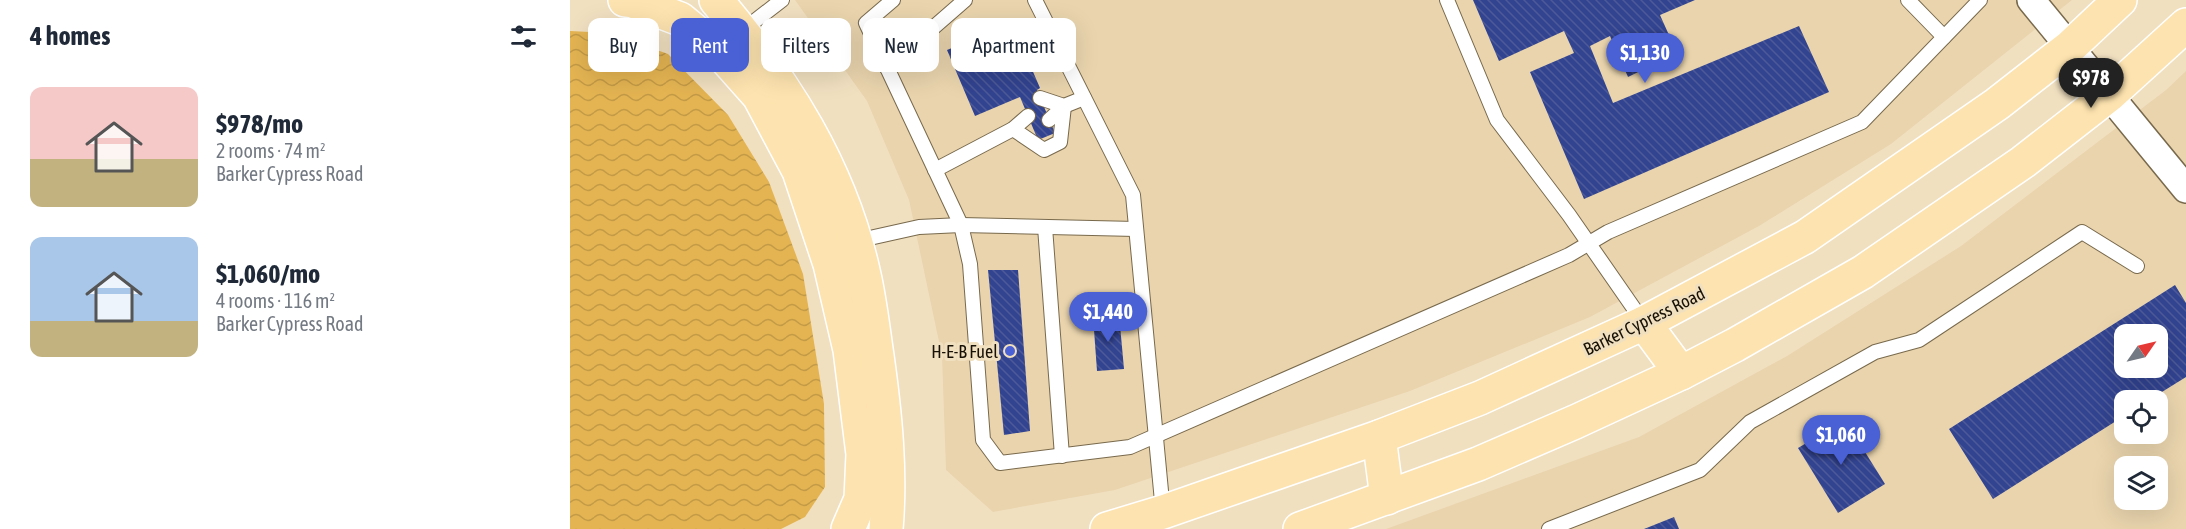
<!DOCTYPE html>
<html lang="en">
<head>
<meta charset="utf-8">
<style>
  body { margin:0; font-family:"Asap Condensed",sans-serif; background:#f6f6f7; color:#1f2937; height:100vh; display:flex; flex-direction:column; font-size:22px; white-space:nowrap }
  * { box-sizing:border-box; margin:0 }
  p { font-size:20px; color:#747a83 }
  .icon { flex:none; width:33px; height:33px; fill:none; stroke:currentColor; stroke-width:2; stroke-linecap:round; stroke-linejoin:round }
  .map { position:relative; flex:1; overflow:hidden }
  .sheet { display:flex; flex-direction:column; background:#fff; width:570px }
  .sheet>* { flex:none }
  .guide { position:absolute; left:18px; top:18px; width:570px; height:54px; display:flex; gap:12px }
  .needle { width:39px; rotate:56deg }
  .controls { position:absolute; left:1544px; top:324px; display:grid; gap:12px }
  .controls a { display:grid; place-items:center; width:54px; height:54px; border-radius:12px; background:#fff; box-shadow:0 6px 24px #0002; font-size:30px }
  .price { position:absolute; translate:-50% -51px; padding:0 14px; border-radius:21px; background:#4961d5; color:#fff; font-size:20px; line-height:39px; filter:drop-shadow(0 2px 3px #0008) }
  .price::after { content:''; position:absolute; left:50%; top:36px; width:18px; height:14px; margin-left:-9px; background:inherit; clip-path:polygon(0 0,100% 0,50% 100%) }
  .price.on { background:#222; color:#fff }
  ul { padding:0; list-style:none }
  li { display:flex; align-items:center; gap:18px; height:150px; padding:0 30px }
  li span { display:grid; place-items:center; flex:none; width:168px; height:120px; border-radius:12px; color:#555 }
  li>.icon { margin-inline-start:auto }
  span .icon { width:72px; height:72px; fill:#fffc; stroke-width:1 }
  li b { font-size:26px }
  h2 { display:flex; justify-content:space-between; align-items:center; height:72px; padding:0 30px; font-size:26px }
  .pill { padding:0 21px; border-radius:12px; background:#fff; box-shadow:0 6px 24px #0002; font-size:21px; line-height:54px }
  .pill.on { background:#4961d5; color:#fff }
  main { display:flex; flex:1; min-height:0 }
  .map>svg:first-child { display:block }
</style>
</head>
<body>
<main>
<section class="sheet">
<h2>4 homes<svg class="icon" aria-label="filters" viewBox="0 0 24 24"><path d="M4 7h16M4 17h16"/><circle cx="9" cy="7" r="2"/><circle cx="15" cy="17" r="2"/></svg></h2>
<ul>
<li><span style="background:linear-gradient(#f6c9c9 60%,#c2b280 0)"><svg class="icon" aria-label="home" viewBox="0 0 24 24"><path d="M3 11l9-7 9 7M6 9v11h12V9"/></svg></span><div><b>$978/mo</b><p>2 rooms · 74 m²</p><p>Barker Cypress Road</p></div></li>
<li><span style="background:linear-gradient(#a9c7e8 70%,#c2b280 0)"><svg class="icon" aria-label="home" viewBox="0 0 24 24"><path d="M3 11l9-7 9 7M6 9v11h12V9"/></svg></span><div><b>$1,060/mo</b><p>4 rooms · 116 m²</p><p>Barker Cypress Road</p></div></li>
</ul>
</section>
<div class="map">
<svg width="1616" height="529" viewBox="0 0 1616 529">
  <defs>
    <pattern id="water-waves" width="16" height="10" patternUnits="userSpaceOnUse" patternTransform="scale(1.5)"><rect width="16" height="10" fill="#e4b452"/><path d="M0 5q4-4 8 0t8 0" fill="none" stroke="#c39a46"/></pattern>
    <pattern id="building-back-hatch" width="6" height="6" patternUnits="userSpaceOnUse" patternTransform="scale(1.5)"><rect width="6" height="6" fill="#324390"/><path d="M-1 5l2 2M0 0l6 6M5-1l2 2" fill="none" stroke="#4d5a97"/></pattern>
  </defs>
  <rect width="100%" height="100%" fill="#f1e0c0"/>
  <!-- built -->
  <g fill="#e9d4ad" fill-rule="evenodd">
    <polygon points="225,0 1502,0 1321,144 1189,226 1020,317 840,391 545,490 423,512 376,470 372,356 339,200 297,101"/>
    <path d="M1616 71V529H816L1069 437 1217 356 1391 246 1596 90ZM1554 334H1587V368H1554ZM1554 400H1587V434H1554ZM1554 466H1587V500H1554Z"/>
  </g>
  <!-- water -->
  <polygon fill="url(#water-waves)" points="0,31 40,33 98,54 158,115 199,182 233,274 254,404 255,487 235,517 211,529 0,529"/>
  <!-- building -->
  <g fill="url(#building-back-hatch)" fill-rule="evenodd">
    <polygon points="903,0 1125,0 1090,15 1107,53 1058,77 1040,36 1020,46 1043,103 1229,26 1259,92 1014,199 960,72 1004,53 994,31 929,61"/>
    <polygon points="442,23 470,88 467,90 485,133 468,140 450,97 405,116 377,50"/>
    <polygon points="418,270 448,270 460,431 434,435"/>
    <path d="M1605 285 1616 303V377L1579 400H1554V416L1423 499 1379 429ZM1554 334H1587V368H1554Z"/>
    <polygon points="549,314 554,369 527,371 523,316"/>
    <polygon points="1275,420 1315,484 1268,513 1228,448"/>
    <polygon points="1104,517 1109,529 1074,529"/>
  </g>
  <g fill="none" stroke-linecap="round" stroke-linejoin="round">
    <!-- lane casing -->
    <g stroke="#78694c" stroke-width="16">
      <g id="lane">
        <polyline points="323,0 296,23 391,225 400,264 413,440 430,463 560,447 999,255 1038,232 1292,122 1410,0"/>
        <polyline points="465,0 563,195 593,512"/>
        <polyline points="877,0 927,120 999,215 1074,323"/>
        <polyline points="1338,0 1374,37"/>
        <polyline points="172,31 212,0"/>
        <polyline points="317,68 395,0"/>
        <polyline points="470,98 494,106 514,98"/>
        <polyline points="479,120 494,106"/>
        <polyline points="443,129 474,150 490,142 494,106"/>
        <polyline points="365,170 443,129 458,116"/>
        <polyline points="475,227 492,456"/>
        <polyline points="286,241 349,227 391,225 566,229"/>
        <polyline points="979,529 1130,470 1180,422 1305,352 1349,340 1512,232 1567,266"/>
      </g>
    </g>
    <!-- street casing -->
    <g stroke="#78694c" stroke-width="30">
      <polyline id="street" points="1461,0 1616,189"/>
    </g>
    <!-- primary casing -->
    <g stroke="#fff" stroke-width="36">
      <g id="primary">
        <polyline points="55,0 63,1 110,19 149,51 189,96 229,171 260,264 280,350 293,454 291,499 278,529"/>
        <path d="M146 0C215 81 271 169 294 275 300 301 303 329 307 356 315 413 321 471 316 529"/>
        <polyline points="1074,323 1111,373"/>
        <polyline points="809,437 817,498"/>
        <polyline points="537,529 593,512 809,437 910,398 1074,323 1235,237 1427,104 1500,47 1550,0"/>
        <polyline points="730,529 908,464 1005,422 1111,373 1165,345 1293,272 1453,162 1539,95 1616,25"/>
      </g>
    </g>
    <!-- lane -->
    <use href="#lane" stroke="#fff" stroke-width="14"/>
    <!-- street -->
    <use href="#street" stroke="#fff" stroke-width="27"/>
    <!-- primary -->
    <use href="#primary" stroke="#fde3af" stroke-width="33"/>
  </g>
  <!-- markers -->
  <circle fill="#4961d5" stroke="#f1e0c0" stroke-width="2" cx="440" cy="351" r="6"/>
  <g text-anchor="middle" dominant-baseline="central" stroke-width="6" stroke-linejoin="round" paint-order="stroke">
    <!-- street labels -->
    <g font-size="18" fill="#171106" stroke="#f1e0c0">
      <text transform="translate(1074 321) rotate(-26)">Barker Cypress Road</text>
    </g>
    <!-- poi labels -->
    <g font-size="18" fill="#171106" stroke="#f1e0c0" text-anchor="end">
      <text x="428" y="351">H-E-B Fuel</text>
    </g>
  </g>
</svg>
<div class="controls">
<a><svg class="needle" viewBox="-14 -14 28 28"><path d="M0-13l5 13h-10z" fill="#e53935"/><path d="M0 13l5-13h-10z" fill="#747a83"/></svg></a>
<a><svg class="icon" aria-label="locate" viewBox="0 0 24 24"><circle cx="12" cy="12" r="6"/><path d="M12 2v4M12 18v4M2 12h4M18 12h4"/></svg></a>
<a><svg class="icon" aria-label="layers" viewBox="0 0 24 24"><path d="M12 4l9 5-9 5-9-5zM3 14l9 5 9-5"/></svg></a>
</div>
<b class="price" style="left:1075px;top:84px">$1,130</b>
<b class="price on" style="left:1521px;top:109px">$978</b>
<b class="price" style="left:538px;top:343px">$1,440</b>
<b class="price" style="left:1271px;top:466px">$1,060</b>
<div class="guide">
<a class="pill">Buy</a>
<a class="pill on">Rent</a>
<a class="pill">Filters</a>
<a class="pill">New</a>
<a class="pill">Apartment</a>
</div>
</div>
</main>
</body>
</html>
